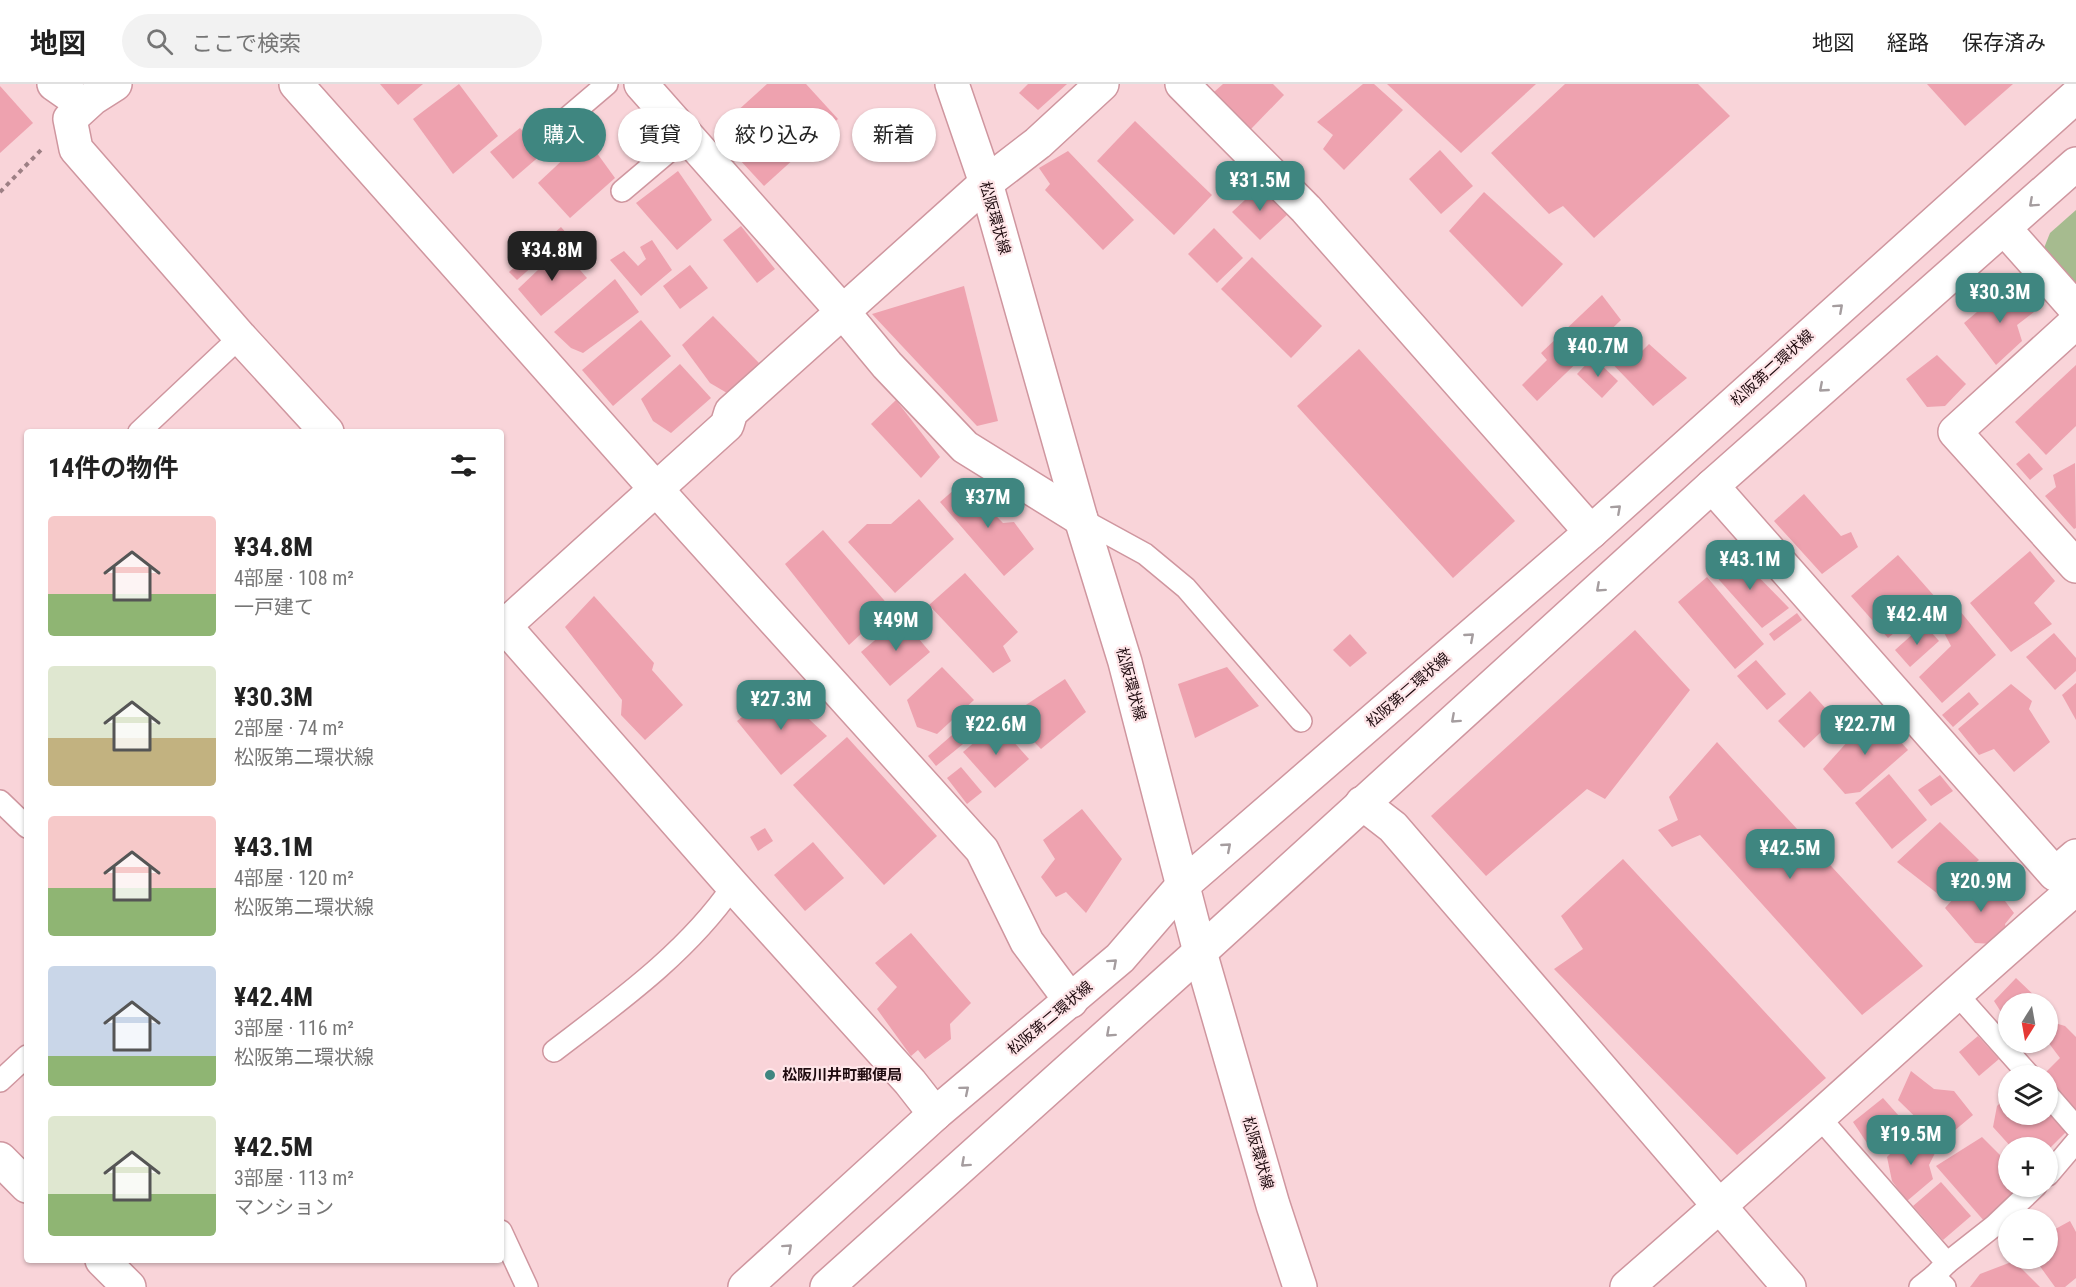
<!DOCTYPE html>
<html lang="ja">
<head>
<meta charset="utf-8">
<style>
  body { margin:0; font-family:"Roboto Condensed","Noto Sans JP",sans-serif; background:#f2f2f2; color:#222; height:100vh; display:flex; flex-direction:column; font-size:22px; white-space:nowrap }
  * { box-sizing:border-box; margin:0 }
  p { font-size:20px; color:#767676 }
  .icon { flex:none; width:33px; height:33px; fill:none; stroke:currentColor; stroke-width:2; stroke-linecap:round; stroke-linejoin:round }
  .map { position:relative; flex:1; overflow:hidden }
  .details { position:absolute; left:24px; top:345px; width:480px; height:834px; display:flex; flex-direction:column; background:#fff; border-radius:6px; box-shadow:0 2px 4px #0004 }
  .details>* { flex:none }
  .top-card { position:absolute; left:522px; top:24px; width:570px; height:54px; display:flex; gap:12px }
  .needle { width:39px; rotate:191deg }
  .fabs { position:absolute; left:1998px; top:909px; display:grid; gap:12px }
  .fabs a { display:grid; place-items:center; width:60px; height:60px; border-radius:50%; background:#fff; box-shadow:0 2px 4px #0004; font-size:30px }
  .price { position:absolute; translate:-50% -51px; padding:0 14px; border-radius:12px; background:#3f8680; color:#fff; font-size:20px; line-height:39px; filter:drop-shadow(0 2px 3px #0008) }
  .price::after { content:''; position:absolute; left:50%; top:36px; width:18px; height:14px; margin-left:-9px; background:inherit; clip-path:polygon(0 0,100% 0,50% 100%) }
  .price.active { background:#222; color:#fff }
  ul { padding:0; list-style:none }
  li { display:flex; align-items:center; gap:18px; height:150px; padding:0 24px }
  li span { display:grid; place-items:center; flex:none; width:168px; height:120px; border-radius:6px; color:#555 }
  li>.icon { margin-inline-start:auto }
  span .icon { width:72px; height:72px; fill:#fffc; stroke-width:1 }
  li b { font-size:26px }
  h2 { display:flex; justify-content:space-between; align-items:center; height:72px; padding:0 24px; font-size:26px }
  .pill { padding:0 21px; border-radius:27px; background:#fff; box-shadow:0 2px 4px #0004; font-size:21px; line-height:54px }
  .pill.active { background:#3f8680; color:#fff }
  header { display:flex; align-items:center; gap:36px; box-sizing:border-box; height:84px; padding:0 30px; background:#fff; border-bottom:2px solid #e0e0e0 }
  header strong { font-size:28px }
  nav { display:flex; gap:33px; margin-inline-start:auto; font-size:21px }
  .search { width:420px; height:54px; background:#f2f2f2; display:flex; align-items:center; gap:15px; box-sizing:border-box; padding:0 21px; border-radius:33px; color:#767676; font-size:22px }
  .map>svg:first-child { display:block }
</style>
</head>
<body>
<header>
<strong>地図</strong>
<div class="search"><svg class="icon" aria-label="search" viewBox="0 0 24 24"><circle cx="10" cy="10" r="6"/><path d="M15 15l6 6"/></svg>ここで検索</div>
<nav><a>地図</a><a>経路</a><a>保存済み</a></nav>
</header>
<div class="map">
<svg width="2076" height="1203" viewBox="0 0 2076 1203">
  <rect width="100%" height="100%" fill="#f9d4d9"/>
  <!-- green -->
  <polygon fill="#a6bb8f" points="2076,126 2076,200 2044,164 2050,149"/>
  <!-- building -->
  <g fill="#eea2af">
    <polygon points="380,0 423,0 398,21"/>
    <polygon points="459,0 498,52 453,90 413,35"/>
    <polygon points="767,0 806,0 838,35 764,102 714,48"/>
    <polygon points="1028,0 1067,0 1038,26 1019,9"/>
    <polygon points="1223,0 1273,0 1284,11 1251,45 1214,8"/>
    <polygon points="1363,0 1374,0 1403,26 1344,86 1323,65 1333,51 1317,38"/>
    <polygon points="1387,0 1536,0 1461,69"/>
    <polygon points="1565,0 1698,0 1730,32 1594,154 1563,122 1549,130 1491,69"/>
    <polygon points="1927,0 2013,0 1965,42"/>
    <polygon points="0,2 33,39 0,69"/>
    <polygon points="1135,37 1212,111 1174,151 1097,77"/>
    <polygon points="520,44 542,70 513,95 490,68"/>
    <polygon points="586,54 615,94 570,134 538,99"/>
    <polygon points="1440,66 1473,102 1441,130 1409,95"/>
    <polygon points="1068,67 1134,136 1103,166 1045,106 1050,100 1039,84"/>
    <polygon points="678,87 712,136 677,166 636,119"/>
    <polygon points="1261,101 1289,129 1260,156 1232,128"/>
    <polygon points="1484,108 1563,180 1522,223 1449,147"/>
    <polygon points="741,142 775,185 757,199 723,156"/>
    <polygon points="561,143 568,151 517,196 509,188"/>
    <polygon points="1214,144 1243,174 1217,199 1188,170"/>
    <polygon points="652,156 672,186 641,212 610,176 624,167 638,182 646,175 640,163"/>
    <polygon points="561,164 587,194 541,232 518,205"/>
    <polygon points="1252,173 1322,242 1291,274 1221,205"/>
    <polygon points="690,181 708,204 680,225 663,202"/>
    <polygon points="615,195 639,228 583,269 571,264 554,248"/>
    <polygon points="2010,200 2034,228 2017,241 2022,257 1996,281 1964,239"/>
    <polygon points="964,202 998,337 977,342 872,230"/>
    <polygon points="1602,211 1621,236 1537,317 1522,301 1547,276 1541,269"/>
    <polygon points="713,232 759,279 727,309 710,299 682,261"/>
    <polygon points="641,236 671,272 613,322 582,286"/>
    <polygon points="1614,250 1638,271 1649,260 1687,294 1653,322 1601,268"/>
    <polygon points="1359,265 1515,437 1453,494 1297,322"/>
    <polygon points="1937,271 1966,300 1945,322 1927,323 1906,295"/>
    <polygon points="1593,273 1618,297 1602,314 1577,290"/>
    <polygon points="680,280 711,314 671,349 653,337 641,315"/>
    <polygon points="2076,281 2076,342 2046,371 2015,338"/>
    <polygon points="896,316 940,373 921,394 871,340"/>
    <polygon points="2029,369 2043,385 2030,396 2016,380"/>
    <polygon points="2075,379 2076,444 2074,445 2045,412 2056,403 2053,391"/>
    <polygon points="963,398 1003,439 1014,438 1034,465 1004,492 940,418"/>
    <polygon points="1804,410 1841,452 1851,448 1858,463 1822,490 1774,437"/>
    <polygon points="919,415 954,455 895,509 848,458 867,440 891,440"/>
    <polygon points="823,446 890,523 849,561 785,480"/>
    <polygon points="2030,467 2055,497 2034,519 2052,540 2011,568 1970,519"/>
    <polygon points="1734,468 1789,524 1762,544 1713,489"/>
    <polygon points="1898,471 1936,514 1888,554 1851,512"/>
    <polygon points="965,489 1018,548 1003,562 1011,577 993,589 929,521"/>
    <polygon points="1707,493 1764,560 1735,585 1678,518"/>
    <polygon points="594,512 654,579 652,586 683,621 645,656 621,631 622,616 565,543"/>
    <polygon points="1960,527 1996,571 1942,619 1919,593 1951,562 1940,541"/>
    <polygon points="1797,529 1802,536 1774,557 1769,550"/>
    <polygon points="901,534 930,568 890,602 861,568"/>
    <polygon points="1924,540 1939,557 1910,583 1895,566"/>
    <polygon points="1635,546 1690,606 1605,715 1587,705 1486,792 1431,732"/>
    <polygon points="2054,549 2076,574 2076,587 2055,606 2026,573"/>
    <polygon points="1350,550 1367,569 1350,583 1333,566"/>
    <polygon points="1756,576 1786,610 1767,626 1737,592"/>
    <polygon points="942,583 974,616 937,650 917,643 907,616"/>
    <polygon points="1227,583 1259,622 1195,654 1178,600"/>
    <polygon points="1065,595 1086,628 1041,665 1009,632"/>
    <polygon points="2076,599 2076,636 2062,611"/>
    <polygon points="2011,600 2032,617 2029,625 2050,658 2014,688 1994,665 1979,671 1958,645"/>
    <polygon points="777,605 827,652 781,691 737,637"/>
    <polygon points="1810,607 1835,635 1804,664 1778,637"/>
    <polygon points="1969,608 1979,620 1953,643 1942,631"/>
    <polygon points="1874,628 1908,666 1860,708 1845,710 1823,685"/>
    <polygon points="997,639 1029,675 995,704 963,668"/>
    <polygon points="959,645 968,656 936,682 928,672"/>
    <polygon points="847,653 937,752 884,801 793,701"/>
    <polygon points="1717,658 1923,882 1862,931 1700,751 1672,763 1658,746 1678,736 1669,713"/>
    <polygon points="961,683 982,708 967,720 947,694"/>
    <polygon points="1889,690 1927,736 1892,765 1855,719"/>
    <polygon points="1940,691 1953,707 1931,722 1918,706"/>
    <polygon points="1082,725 1122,775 1086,829 1066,808 1056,813 1041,793 1055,775 1043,756"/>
    <polygon points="1940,738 1979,776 1938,810 1897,778"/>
    <polygon points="765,744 773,757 758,767 750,753"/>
    <polygon points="813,758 844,794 805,827 774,791"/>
    <polygon points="1623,775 1826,994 1737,1071 1554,885 1583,865 1561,832"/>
    <polygon points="1971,795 1989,811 1996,805 2014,829 2005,840 2007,848 1993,860 1975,859 1945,824"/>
    <polygon points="911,849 971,919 950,940 951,955 925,975 918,966 911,972 877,925 897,903 875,879"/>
    <polygon points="2016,894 2040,917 2038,920 2008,920 2008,939 1994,917"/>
    <polygon points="2048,937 2065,942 2076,953 2076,1027 2048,997 2048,992 2042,992 2060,974 2048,958"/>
    <polygon points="1978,952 1999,975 1979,992 1959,968"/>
    <polygon points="1911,987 1934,1005 1954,1007 1973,1031 1941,1058 1898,1016"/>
    <polygon points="2008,1011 2008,1030 2048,1030 2048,1023 2069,1045 2048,1066 2048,1064 2012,1064 1993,1043 1997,1022"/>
    <polygon points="1883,1014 1907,1041 1873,1068 1853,1038"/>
    <polygon points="1913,1047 1935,1069 1929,1081 1933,1095 1907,1117 1892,1097 1887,1073"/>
    <polygon points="1982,1053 2008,1079 2008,1102 2025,1102 1985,1138 1936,1082"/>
    <polygon points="1941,1098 1971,1132 1943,1156 1913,1122"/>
    <polygon points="2070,1137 2076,1148 2076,1194 2065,1203 2055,1203 2034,1174 2048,1174 2048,1149"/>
    <polygon points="2014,1177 2040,1203 1970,1203 1980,1190"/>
  </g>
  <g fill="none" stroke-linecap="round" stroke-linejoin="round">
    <!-- lane casing -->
    <g stroke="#cf969f" stroke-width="24">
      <g id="lane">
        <polyline points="553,46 607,0"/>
        <polyline points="622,107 687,52"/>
        <polyline points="139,348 240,253"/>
        <polyline points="1081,435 1145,470 1186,504 1301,637"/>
        <polyline points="0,717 27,743"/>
        <polyline points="1956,909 2030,992"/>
        <path d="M554 967C618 918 687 869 733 802"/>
        <polyline points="0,997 27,972"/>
        <polyline points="2048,1011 2076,1043"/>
        <polyline points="1818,1032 1947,1179 1934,1192"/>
        <polyline points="2048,1091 2076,1058"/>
        <polyline points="501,1147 527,1203"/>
        <polyline points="1947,1179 1994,1142 2036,1102"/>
        <polyline points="1920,1203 1934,1192 1945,1203"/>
      </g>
    </g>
    <!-- street casing -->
    <g stroke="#cf969f" stroke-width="36">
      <g id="street">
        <polyline points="54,0 84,21"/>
        <polyline points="115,0 93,14 70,35 76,65 240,253 327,348"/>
        <polyline points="296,0 656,405 982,766 1027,858 1071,917"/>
        <polyline points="641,0 843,228 887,281 965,363 1081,435"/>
        <polyline points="1182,0 1306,125 1591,448"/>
        <polyline points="2004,144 2076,225"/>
        <polyline points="2076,238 1955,348 2076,482"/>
        <polyline points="1712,402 2055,790 2076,772"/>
        <polyline points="501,538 733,802 910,998 935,1030"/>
        <polyline points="501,545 727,341 731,328 986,99 1038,59 1102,0"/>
        <polyline points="1362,719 1393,743 1789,1203"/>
        <path d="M1627 1203C1779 1072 1925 935 2076 804"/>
      </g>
    </g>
    <!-- secondary casing -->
    <g stroke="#cf969f" stroke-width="36">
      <polyline id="secondary" points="952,0 986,99 1081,435 1125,578 1200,868 1273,1121 1300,1203"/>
    </g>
    <!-- primary casing -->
    <g stroke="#cf969f" stroke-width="36">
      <g id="primary">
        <polyline points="0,1075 27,1102"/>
        <polyline points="102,1176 129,1203"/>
        <polyline points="745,1203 935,1030 1120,874 1183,801 1591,448 2076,12"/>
        <polyline points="827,1203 1200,868 1712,402 2076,80"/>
      </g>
    </g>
    <!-- path -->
    <polyline stroke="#9d7f84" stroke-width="4" stroke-dasharray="4.5 4.5" stroke-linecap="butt" points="0,108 41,66"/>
    <!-- lane -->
    <use href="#lane" stroke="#fff" stroke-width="21"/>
    <!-- street -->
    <use href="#street" stroke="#fff" stroke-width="33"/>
    <!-- secondary -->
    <use href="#secondary" stroke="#fff" stroke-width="33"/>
    <!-- primary -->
    <use href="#primary" stroke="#fff" stroke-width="33"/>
  </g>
  <!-- one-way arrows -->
  <defs><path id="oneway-chevron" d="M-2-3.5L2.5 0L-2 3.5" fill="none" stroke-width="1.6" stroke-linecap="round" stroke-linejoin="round" transform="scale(1.5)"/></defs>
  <g stroke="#a59d9f">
    <use href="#oneway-chevron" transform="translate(2033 119) rotate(138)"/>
    <use href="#oneway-chevron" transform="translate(1839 224) rotate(-42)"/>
    <use href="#oneway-chevron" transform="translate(1823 304) rotate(139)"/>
    <use href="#oneway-chevron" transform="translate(1617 425) rotate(-42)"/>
    <use href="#oneway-chevron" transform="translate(1600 504) rotate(138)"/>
    <use href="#oneway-chevron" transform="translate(1470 553) rotate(-41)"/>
    <use href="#oneway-chevron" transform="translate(1455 635) rotate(138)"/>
    <use href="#oneway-chevron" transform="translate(1227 763) rotate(-41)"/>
    <use href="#oneway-chevron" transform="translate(1113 879) rotate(-42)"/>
    <use href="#oneway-chevron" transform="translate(1110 949) rotate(138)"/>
    <use href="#oneway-chevron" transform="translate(965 1006) rotate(-40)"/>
    <use href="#oneway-chevron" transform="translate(965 1079) rotate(138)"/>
    <use href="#oneway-chevron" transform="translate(788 1164) rotate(-42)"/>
  </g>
  <!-- markers -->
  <circle fill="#3f8680" stroke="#fee5e8" stroke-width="2" cx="770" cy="991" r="6"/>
  <g text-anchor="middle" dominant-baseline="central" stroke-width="4.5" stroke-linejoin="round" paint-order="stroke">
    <!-- street labels -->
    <g font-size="15" fill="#1f0b0f" stroke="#fee5e8">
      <text transform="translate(995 134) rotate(74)">松阪環状線</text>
      <text transform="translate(1772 284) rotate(-42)">松阪第二環状線</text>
      <text transform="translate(1131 600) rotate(75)">松阪環状線</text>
      <text transform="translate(1408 606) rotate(-41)">松阪第二環状線</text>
      <text transform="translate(1050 934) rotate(-40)">松阪第二環状線</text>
      <text transform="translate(1258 1069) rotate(74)">松阪環状線</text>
    </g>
    <!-- poi labels -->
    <g font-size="15" font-weight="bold" fill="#1f0b0f" stroke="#fee5e8" text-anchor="start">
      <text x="782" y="991">松阪川井町郵便局</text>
    </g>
  </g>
</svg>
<div class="fabs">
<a><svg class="needle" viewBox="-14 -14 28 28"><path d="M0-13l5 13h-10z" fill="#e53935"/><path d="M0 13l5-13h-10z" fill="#767676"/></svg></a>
<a><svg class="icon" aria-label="layers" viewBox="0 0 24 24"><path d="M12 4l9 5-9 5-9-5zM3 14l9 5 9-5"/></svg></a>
<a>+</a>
<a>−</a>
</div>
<b class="price" style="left:1260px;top:128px">¥31.5M</b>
<b class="price active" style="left:552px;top:198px">¥34.8M</b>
<b class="price" style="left:2000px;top:240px">¥30.3M</b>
<b class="price" style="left:1598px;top:294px">¥40.7M</b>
<b class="price" style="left:988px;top:445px">¥37M</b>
<b class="price" style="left:1750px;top:507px">¥43.1M</b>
<b class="price" style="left:1917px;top:562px">¥42.4M</b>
<b class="price" style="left:896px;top:568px">¥49M</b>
<b class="price" style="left:781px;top:647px">¥27.3M</b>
<b class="price" style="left:996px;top:672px">¥22.6M</b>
<b class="price" style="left:1865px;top:672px">¥22.7M</b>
<b class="price" style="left:1790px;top:796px">¥42.5M</b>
<b class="price" style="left:1981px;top:829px">¥20.9M</b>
<b class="price" style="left:1911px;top:1082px">¥19.5M</b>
<div class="top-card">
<a class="pill active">購入</a>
<a class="pill">賃貸</a>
<a class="pill">絞り込み</a>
<a class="pill">新着</a>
</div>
<section class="details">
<h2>14件の物件<svg class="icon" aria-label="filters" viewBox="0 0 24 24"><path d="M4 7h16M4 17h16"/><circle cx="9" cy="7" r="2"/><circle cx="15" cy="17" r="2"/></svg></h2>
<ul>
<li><span style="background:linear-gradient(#f6c9c9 65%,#8fb573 0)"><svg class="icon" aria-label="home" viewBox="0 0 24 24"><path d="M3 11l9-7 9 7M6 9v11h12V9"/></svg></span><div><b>¥34.8M</b><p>4部屋 · 108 m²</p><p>一戸建て</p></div></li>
<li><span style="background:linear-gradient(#dfe7d0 60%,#c2b280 0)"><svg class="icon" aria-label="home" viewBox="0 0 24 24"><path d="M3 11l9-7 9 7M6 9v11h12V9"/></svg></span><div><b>¥30.3M</b><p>2部屋 · 74 m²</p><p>松阪第二環状線</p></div></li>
<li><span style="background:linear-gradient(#f6c9c9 60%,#8fb573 0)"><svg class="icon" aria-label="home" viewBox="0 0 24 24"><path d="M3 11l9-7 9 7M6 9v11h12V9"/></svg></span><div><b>¥43.1M</b><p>4部屋 · 120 m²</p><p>松阪第二環状線</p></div></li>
<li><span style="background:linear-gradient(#c9d6e8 75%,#8fb573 0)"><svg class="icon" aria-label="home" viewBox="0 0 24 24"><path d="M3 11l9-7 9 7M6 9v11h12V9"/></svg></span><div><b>¥42.4M</b><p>3部屋 · 116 m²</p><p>松阪第二環状線</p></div></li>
<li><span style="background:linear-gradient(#dfe7d0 65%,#8fb573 0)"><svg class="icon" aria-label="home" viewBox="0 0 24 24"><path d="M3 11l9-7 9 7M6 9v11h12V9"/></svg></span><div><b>¥42.5M</b><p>3部屋 · 113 m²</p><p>マンション</p></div></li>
</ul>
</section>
</div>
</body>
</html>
